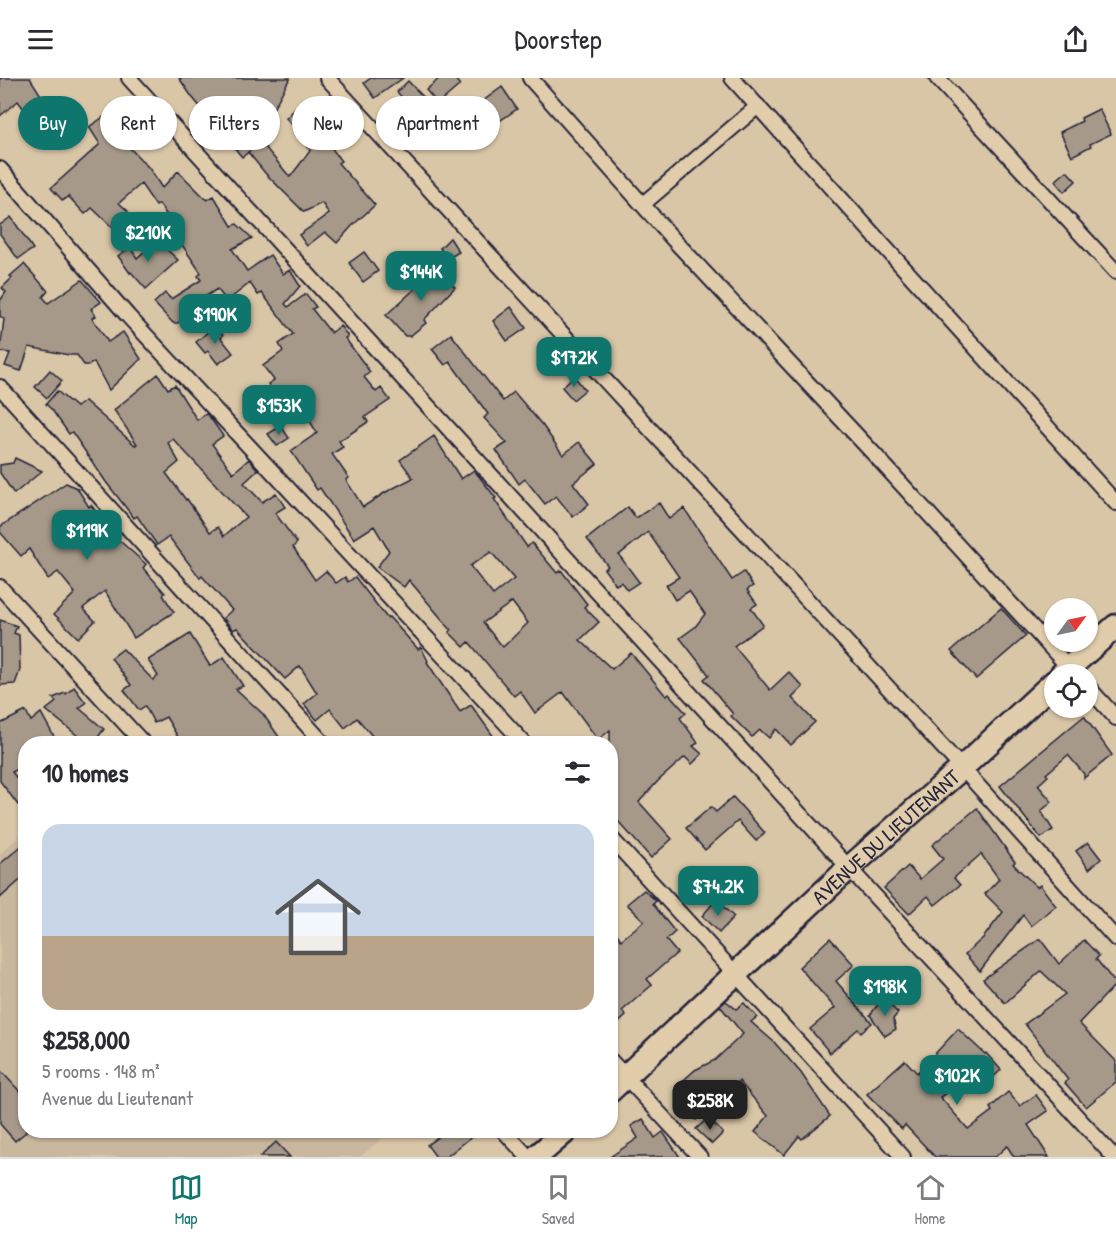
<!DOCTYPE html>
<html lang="en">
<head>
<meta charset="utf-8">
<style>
  body { margin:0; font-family:"Patrick Hand",sans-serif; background:#f2f2f3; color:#2b2b33; height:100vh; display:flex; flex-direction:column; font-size:22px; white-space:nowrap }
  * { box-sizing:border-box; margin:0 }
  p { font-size:20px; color:#7c7c81 }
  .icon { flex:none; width:33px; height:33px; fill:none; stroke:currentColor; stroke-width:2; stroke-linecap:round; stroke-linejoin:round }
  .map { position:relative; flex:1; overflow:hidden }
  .details { position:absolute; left:18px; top:658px; width:600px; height:402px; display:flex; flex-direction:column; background:#fff; border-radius:24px; box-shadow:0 2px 4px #0004 }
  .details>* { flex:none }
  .banner { position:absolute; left:18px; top:18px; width:600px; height:54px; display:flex; gap:12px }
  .needle { width:39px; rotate:57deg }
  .buttons { position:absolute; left:1044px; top:520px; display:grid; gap:12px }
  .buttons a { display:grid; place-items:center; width:54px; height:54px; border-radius:50%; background:#fff; box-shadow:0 2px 4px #0004; font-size:30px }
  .price { position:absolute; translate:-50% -51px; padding:0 14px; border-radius:12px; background:#0f766e; color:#fff; font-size:20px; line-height:39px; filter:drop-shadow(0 2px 3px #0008) }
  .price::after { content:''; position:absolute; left:50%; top:36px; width:18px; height:14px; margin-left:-9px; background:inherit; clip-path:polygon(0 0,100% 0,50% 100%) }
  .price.on { background:#222; color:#fff }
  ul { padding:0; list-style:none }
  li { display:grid; align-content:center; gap:12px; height:318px; padding:0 24px }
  li span { display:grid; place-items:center; height:186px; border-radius:18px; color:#555 }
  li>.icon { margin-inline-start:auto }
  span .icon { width:108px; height:108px; fill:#fffc; stroke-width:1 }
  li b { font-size:26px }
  h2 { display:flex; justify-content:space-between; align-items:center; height:72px; padding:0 24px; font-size:26px }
  .tag { padding:0 21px; border-radius:27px; background:#fff; box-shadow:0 2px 4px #0004; font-size:21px; line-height:54px }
  .tag.on { background:#0f766e; color:#fff }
  header { display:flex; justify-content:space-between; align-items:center; height:78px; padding:0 24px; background:#fff; font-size:27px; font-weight:600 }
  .tabs { display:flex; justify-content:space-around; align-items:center; height:84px; border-top:2px solid #e1e1e2; background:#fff; font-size:16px; color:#7c7c81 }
  .tabs a { display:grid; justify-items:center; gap:3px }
  .tabs .on { color:#0f766e }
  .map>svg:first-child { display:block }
</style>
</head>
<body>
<header><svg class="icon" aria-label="menu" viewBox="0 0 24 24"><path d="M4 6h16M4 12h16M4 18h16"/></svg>Doorstep<svg class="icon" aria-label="share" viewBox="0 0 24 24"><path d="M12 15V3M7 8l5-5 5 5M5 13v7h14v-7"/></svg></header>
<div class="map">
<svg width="1116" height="1079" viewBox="0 0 1116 1079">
  <rect width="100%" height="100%" fill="#d9c6a7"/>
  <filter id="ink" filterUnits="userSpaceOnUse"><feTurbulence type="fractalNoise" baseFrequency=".0167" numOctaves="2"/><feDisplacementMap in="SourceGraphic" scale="12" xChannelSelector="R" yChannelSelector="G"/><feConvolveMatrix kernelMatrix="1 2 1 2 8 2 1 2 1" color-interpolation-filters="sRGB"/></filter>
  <g filter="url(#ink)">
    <!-- built -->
    <polygon fill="#cab89e" points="25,753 26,1053 390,1053 360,1079 0,1079 0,776"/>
    <!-- building -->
    <g fill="#a69989" stroke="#22223b" stroke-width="1.5" fill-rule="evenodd">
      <polygon points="0,0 30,0 44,22 26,34 18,23 0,38"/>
      <polygon points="179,0 290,0 250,73 242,79 192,19"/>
      <polygon points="371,0 403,0 375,20 364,5"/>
      <polygon points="440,0 454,0 460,7 438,26 426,12"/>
      <polygon points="408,3 429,25 418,36 397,14"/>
      <polygon points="502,9 517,31 498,44 483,23"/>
      <polygon points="299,27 311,41 341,83 338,85 375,127 352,148 337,165 325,154 307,168 299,157 329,136 322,125 304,134 265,95 248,74 260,63 290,99 310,73 308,69 311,67 286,40"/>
      <polygon points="74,29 84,44 67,55 58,39"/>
      <path d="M138 31 149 44 125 65 149 90 162 110 178 93 207 122 214 118 232 148 237 146 252 160 232 171 247 193 270 177 283 196 290 192 300 208 285 226 288 229 306 216 316 229 312 231 331 255 340 248 348 258 345 260 370 294 364 299 376 314 381 310 390 322 365 339 368 344 339 363 343 369 332 376 349 400 346 402 363 429 386 414 413 400 400 382 434 358 461 401 474 392 496 420 494 421 527 469 532 465 557 495 561 492 587 526 584 529 599 544 580 562 612 591 631 575 666 618 669 616 686 635 680 640 698 665 693 668 702 676 692 686 685 679 658 703 639 724 672 761 651 780 610 734V652L598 662 563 614 535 635 520 613 514 618 469 564 464 569 449 554 451 552 409 502 404 509 377 489 389 473 374 448 354 461 320 410 317 412 291 373 317 355 294 316 282 325 268 306 274 302 263 288 283 273 279 266 293 256 262 215 258 217 250 205 227 223 217 211 194 226 196 228 178 245H173L154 225 165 215 171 221 201 202 198 198 201 195 170 149 173 146 159 126 156 128 141 106 119 125 128 133 112 149 92 130 85 136 68 118 63 123 51 110 100 66 89 49 105 38 114 52ZM491 474 514 501 493 517 470 488ZM512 524 528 545 503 569 483 545Z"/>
      <polygon points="1099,31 1111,56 1090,66 1091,68 1072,78 1060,54 1082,43 1081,40"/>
      <polygon points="1067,93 1076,103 1064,114 1055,103"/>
      <polygon points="11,139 33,171 18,181 0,156 0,147"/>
      <polygon points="450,160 459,174 447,181 440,170"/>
      <polygon points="157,162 178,182 146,211 131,194 130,195 118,178 130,169 137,180"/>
      <polygon points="364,174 378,193 363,204 349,185"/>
      <polygon points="24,186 48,213 43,219 48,225 82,202 101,224 91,231 96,238 92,240 108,264 123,254 141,281 109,312 94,284 89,287 84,287 77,277 69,277 29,269 21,293 5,288 10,275 0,274 4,241 0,238 0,223 6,214 2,210 12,200 10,198"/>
      <polygon points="432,187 455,209 424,242 426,245 410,258 405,258 386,237 417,209 414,206"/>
      <polygon points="511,229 526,250 507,263 493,243"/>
      <polygon points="215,248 223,257 221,260 233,275 218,286 208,273 205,275 196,264"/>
      <polygon points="451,256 503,323 514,314 543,348 563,377 579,364 597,386 573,405 589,426 573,439 556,418 545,426 525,401 519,406 496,372 507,365 484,340 488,336 450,284 445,287 432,271"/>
      <polygon points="50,292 62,303 47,320 35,309"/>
      <path d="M158 296 168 311 175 307 197 342 206 336 209 338 223 358 212 366 233 395 249 381 258 392 244 405 262 424 276 415 285 429 275 435 297 465 293 469 315 502 326 493 336 505 345 499 348 504 355 499 387 540 389 539 418 571 421 569 428 583 427 584 460 634 471 627 499 666H379L357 640 345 650 330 631 317 642 304 626 317 615 300 588 285 601 237 550 233 552 223 540 232 532 202 498 200 500 169 459 157 467 137 438 134 440 106 404 72 354 69 356 52 332 46 326 57 313 76 329 85 323 135 367 137 366 114 332ZM173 361 246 439 224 458 218 449 210 454 187 421 186 422 166 395 179 384 168 365Z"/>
      <polygon points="574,298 585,312 573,322 562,309"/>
      <polygon points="281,348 289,360 277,368 268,356"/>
      <polygon points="15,380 42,393 14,416 0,395 0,387 13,385"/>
      <polygon points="66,405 77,410 89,429 91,427 113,457 146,486 143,490 165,515 163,517 174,534 134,560 105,513 83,530 95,543 78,560 54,536 75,515 58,494 48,501 29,471 21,478 0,454 0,449"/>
      <polygon points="659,425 669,441 684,430 732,502 744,494 753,508 747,512 757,526 751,530 763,547 734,568 770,612 789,594 803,609 792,620 815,644 791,667 776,651 769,660 760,652 752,659 731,638 733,636 704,601 709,597 680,560 695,549 705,536 689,513 675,522 666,507 679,499 648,454 619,477 639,504 627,512 621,504 616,507 604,491 608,488 587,461 628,429 636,440"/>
      <polygon points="1001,530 1026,558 976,601 951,573"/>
      <polygon points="0,542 17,548 14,555 19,557 20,592 15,606 0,607"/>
      <polygon points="190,556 210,588 224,579 243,608 236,611 263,636 284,666 182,666 166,639 154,645 145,628 139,632 124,612 131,607 111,580 123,571 153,602 158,598 148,582"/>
      <polygon points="74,609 86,625 79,630 104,651 93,666 88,666 46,632 56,624 53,620 65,615 66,616"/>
      <polygon points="26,633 31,643 41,635 58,666 26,666 26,687 12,694 26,712 26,721 18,727 0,703 0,646"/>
      <polygon points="1084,638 1112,677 1084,700 1084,696 1068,677 1046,696 1048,698 1038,707 1052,724 1041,733 1053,752 1041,760 1000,708"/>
      <polygon points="733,719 765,755 756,763 738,743 705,772 686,750 711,729 716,734"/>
      <polygon points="977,730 1015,784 1013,786 1037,809 1040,807 1056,828 1031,848 1023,837 980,893 965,876 983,860 1003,834 985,816 999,801 981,776 954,800 960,807 935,827 928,818 909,836 884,810 908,788 920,801 943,781 932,767"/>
      <polygon points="26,764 26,797 0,820 0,786"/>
      <polygon points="1088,764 1101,781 1089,791 1076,773"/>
      <polygon points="644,812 656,823 653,826 675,854 666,862 677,875 647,901 652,907 622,933 626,938 610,953 610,845 621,862 644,843 627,826"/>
      <polygon points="716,822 734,839 719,855 702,838"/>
      <polygon points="830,860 854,887 836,903 872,945 861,954 858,951 830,975 810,951 835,930 799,889"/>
      <polygon points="1040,861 1059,886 1084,862 1099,878 1096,881 1116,906 1079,945 1116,983 1116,1004 1086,1029 1065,1005 1068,1002 1025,946 1065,916 1041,893 1005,925 983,901"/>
      <polygon points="883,920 898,935 893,941 896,951 885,958 870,937"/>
      <polygon points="726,923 736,931 744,925 757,939 751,944 774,964 801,995 830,1038 802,1061 799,1058 784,1077 755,1054 768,1038 739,1003 696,1042 681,1026 687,1021 676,1009 695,992 715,982 743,956 720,928"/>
      <polygon points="958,951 985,976 986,975 1001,992 989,1003 981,994 940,1019 968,1051 992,1033 990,1030 1008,1014 1020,1028 1036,1017 1048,1033 1028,1047 1049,1079 1014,1079 1007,1068 995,1079 935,1079 905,1047 902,1051 867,1016 905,982 917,995"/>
      <polygon points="0,992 26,1020 26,1054 15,1063 0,1046"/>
      <polygon points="708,1040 723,1055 712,1066 696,1051"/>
      <polygon points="643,1041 655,1060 663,1054 680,1079 610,1079 638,1060 631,1048"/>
      <polygon points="446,1053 479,1053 446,1079 436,1079 427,1067"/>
      <polygon points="276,1064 290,1079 260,1079"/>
    </g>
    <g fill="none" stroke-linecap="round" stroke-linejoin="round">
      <!-- street casing -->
      <g stroke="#22223b" stroke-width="18">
        <g id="street">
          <polyline points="129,0 849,790 1114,1079"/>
          <polyline points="327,0 962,690 1116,861"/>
          <polyline points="530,0 673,161 874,376 1073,594"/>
          <polyline points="732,0 1116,425"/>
          <polyline points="937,0 1116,194"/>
          <polyline points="0,91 128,238 525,666"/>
          <polyline points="643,126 758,28"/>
          <polyline points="0,309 324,666"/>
          <polyline points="0,509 144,666"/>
          <polyline points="1088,609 1116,640"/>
          <polyline points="610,759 903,1079"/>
          <polyline points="610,982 700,1079"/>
          <polyline points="504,1053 528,1079"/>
        </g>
      </g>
      <!-- primary casing -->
      <g stroke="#22223b" stroke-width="27">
        <g id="primary">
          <polyline points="1061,597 1116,548"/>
          <path id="s1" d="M610 1013 849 790 962 690 1054 604"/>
          <polyline points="536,1079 566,1053"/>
        </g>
      </g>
      <!-- street -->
      <use href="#street" stroke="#e1cdab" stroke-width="14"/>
      <!-- primary -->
      <use href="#primary" stroke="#e1cdab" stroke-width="22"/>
    </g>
  </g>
  <g text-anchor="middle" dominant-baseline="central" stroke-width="6" stroke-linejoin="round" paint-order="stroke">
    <!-- street labels -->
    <g font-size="21" fill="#22223b" stroke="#e1cdab">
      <text stroke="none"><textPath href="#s1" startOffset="375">AVENUE DU LIEUTENANT</textPath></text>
    </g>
  </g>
</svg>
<div class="buttons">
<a><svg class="needle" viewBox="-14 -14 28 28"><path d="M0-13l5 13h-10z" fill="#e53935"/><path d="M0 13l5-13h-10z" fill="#7c7c81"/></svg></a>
<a><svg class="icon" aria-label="locate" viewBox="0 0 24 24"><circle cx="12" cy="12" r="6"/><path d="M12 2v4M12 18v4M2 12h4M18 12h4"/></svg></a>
</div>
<b class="price" style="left:148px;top:185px">$210K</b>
<b class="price" style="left:421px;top:224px">$144K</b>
<b class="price" style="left:215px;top:267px">$190K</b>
<b class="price" style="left:574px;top:310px">$172K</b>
<b class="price" style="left:279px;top:358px">$153K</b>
<b class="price" style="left:87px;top:483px">$119K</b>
<b class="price" style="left:718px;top:839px">$74.2K</b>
<b class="price" style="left:885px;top:939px">$198K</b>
<b class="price" style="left:957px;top:1028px">$102K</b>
<b class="price on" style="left:710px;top:1053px">$258K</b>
<div class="banner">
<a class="tag on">Buy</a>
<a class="tag">Rent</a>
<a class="tag">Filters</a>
<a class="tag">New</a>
<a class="tag">Apartment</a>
</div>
<section class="details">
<h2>10 homes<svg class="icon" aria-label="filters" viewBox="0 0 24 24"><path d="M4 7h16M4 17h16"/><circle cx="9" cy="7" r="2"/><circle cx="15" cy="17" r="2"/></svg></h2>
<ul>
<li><span style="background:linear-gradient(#c9d6e8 60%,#b9a48a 0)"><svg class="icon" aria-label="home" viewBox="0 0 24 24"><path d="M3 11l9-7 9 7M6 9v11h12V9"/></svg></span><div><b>$258,000</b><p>5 rooms · 148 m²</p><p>Avenue du Lieutenant</p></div></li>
</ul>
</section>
</div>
<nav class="tabs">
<a class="on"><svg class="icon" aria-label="map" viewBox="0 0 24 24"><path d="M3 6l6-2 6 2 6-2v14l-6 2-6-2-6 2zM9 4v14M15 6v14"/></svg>Map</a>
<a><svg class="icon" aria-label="saved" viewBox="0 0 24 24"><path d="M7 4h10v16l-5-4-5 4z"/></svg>Saved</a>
<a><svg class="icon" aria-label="home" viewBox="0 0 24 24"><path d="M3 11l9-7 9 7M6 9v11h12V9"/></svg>Home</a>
</nav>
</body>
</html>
